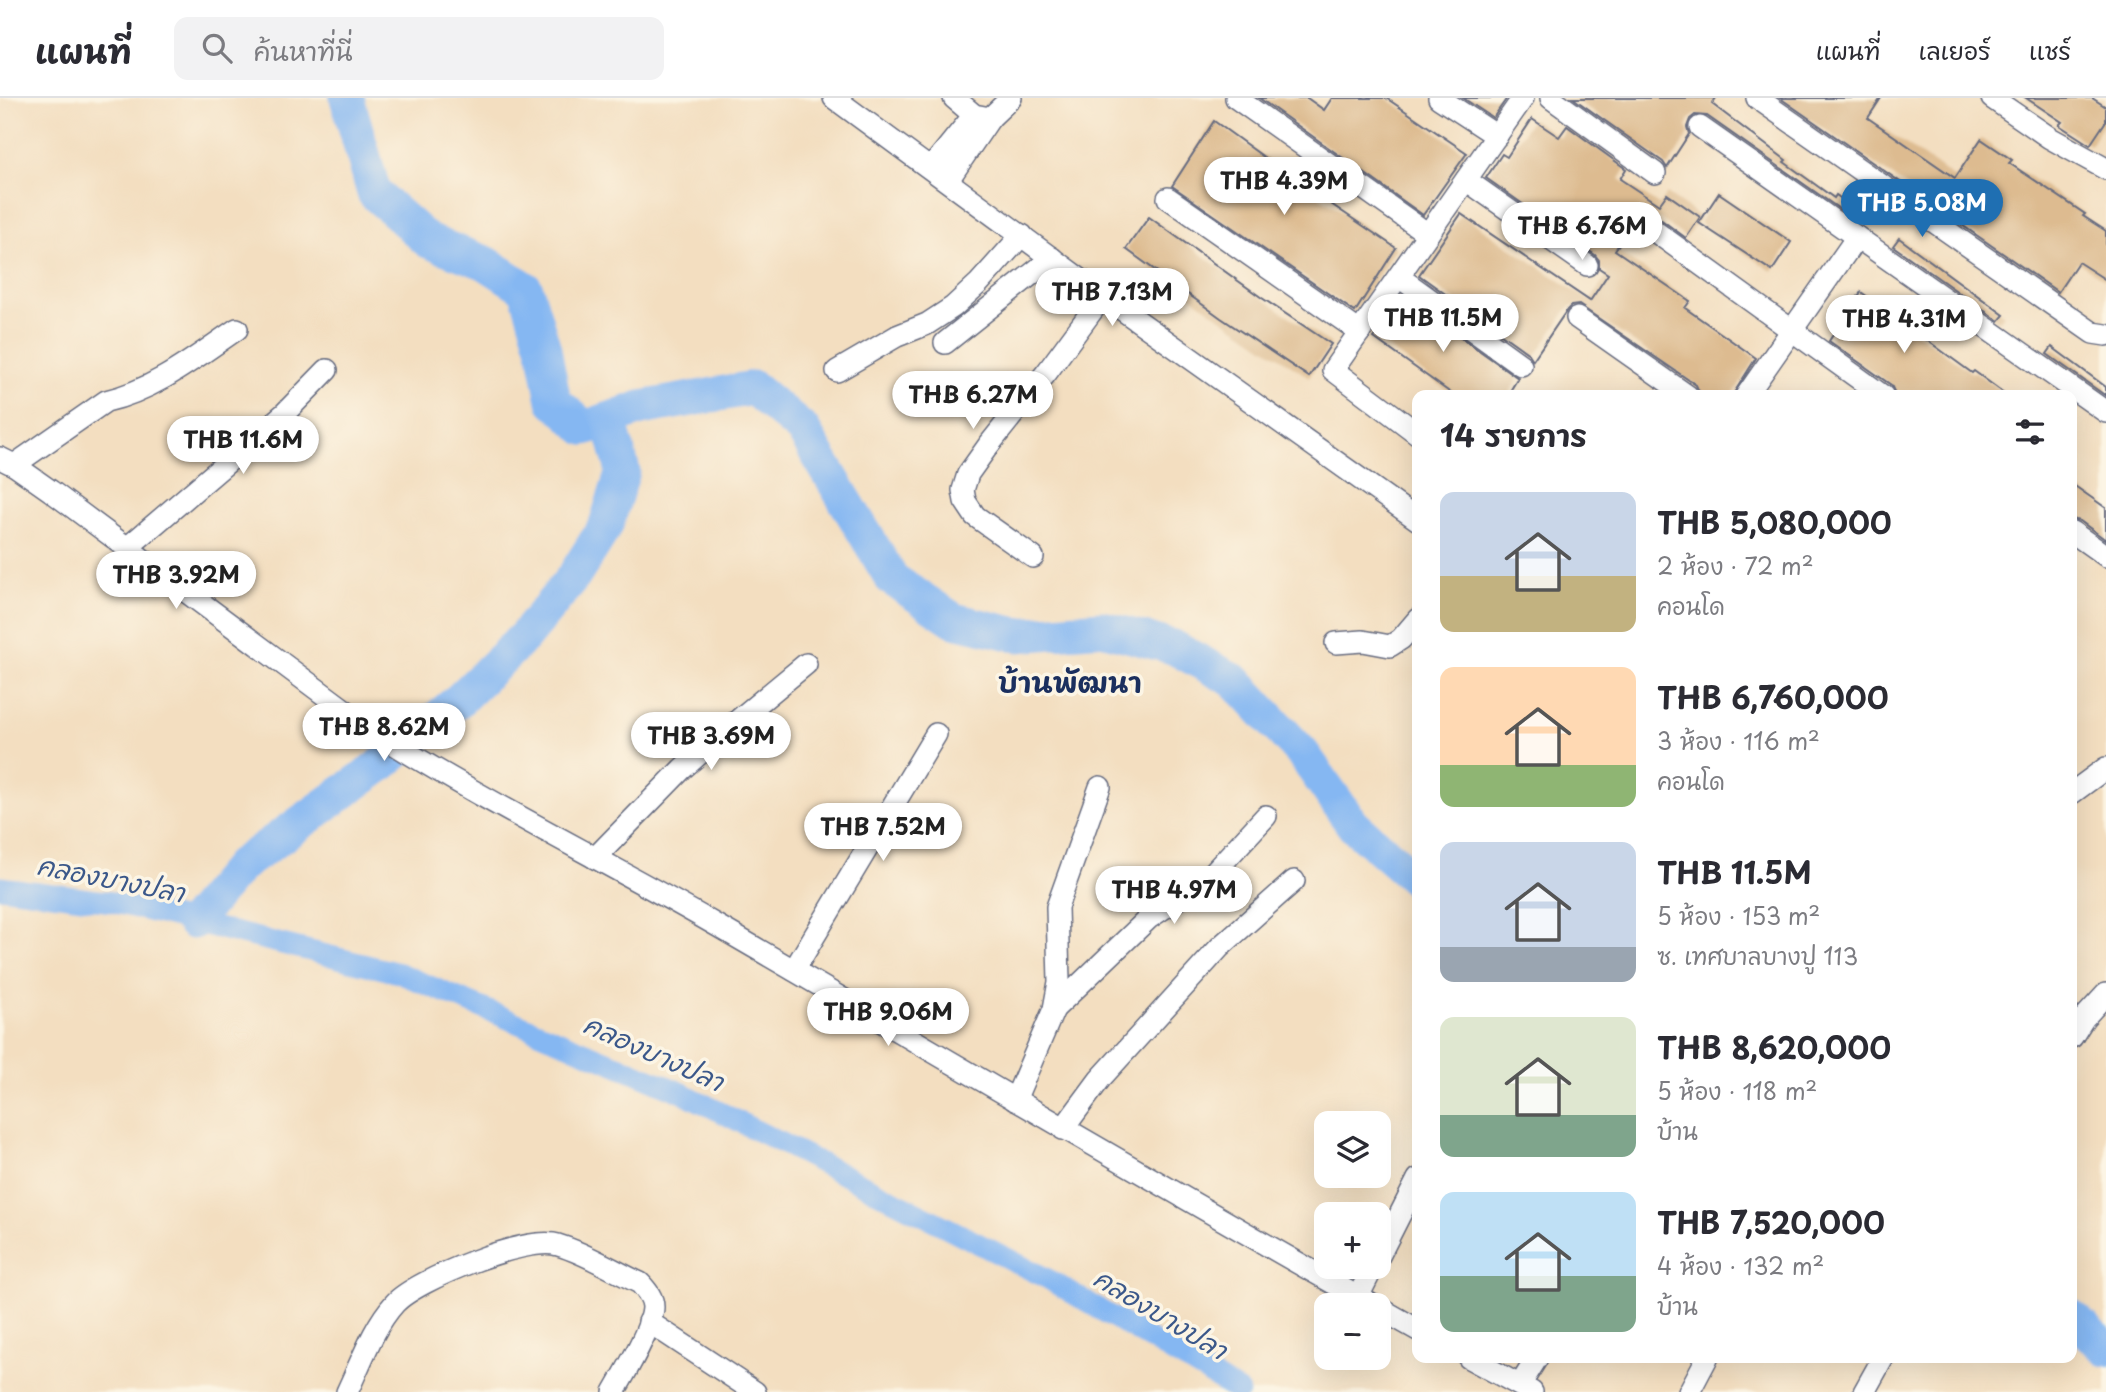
<!DOCTYPE html>
<html lang="th">
<head>
<meta charset="utf-8">
<style>
  body { margin:0; font-family:"Playpen Sans","Playpen Sans Thai",sans-serif; background:#f2f2f3; color:#2b2b33; height:100vh; display:flex; flex-direction:column; font-size:26px; white-space:nowrap }
  * { box-sizing:border-box; margin:0 }
  p { font-size:23px; color:#7c7c81 }
  .icon { flex:none; width:38px; height:38px; fill:none; stroke:currentColor; stroke-width:2; stroke-linecap:round; stroke-linejoin:round }
  .map { position:relative; flex:1; overflow:hidden }
  .sheet { position:absolute; left:1412px; top:292px; width:665px; height:973px; display:flex; flex-direction:column; background:#fff; border-radius:14px; box-shadow:0 7px 28px #0002 }
  .sheet>* { flex:none }
  .tools { position:absolute; left:1314px; top:1013px; display:grid; gap:14px }
  .tools a { display:grid; place-items:center; width:77px; height:77px; border-radius:14px; background:#fff; box-shadow:0 7px 28px #0002; font-size:35px }
  .price { position:absolute; translate:-50% -60px; padding:0 16px; border-radius:24px; background:#fff; color:#222; font-size:23px; line-height:46px; filter:drop-shadow(0 2px 4px #0008) }
  .price::after { content:''; position:absolute; left:50%; top:42px; width:21px; height:16px; margin-left:-10px; background:inherit; clip-path:polygon(0 0,100% 0,50% 100%) }
  .price.selected { background:#1f6fb2; color:#fff }
  ul { padding:0; list-style:none }
  li { display:flex; align-items:center; gap:21px; height:175px; padding:0 28px }
  li span { display:grid; place-items:center; flex:none; width:196px; height:140px; border-radius:14px; color:#555 }
  li>.icon { margin-inline-start:auto }
  span .icon { width:84px; height:84px; fill:#fffc; stroke-width:1 }
  li b { font-size:30px }
  h2 { display:flex; justify-content:space-between; align-items:center; height:84px; padding:0 28px; font-size:30px }
  header { display:flex; align-items:center; gap:42px; box-sizing:border-box; height:98px; padding:0 35px; background:#fff; border-bottom:2px solid #e1e1e2 }
  header strong { font-size:33px }
  nav { display:flex; gap:38px; margin-inline-start:auto; font-size:24px }
  .search { width:490px; height:63px; background:#f2f2f3; display:flex; align-items:center; gap:18px; box-sizing:border-box; padding:0 24px; border-radius:14px; color:#7c7c81; font-size:26px }
  .map>svg:first-child { display:block }
</style>
</head>
<body>
<header>
<strong>แผนที่</strong>
<div class="search"><svg class="icon" aria-label="search" viewBox="0 0 24 24"><circle cx="10" cy="10" r="6"/><path d="M15 15l6 6"/></svg>ค้นหาที่นี่</div>
<nav><a>แผนที่</a><a>เลเยอร์</a><a>แชร์</a></nav>
</header>
<div class="map">
<svg width="2106" height="1294" viewBox="0 0 2106 1294">
  <rect width="100%" height="100%" fill="#fcf5e5"/>
  <filter id="ink" filterUnits="userSpaceOnUse"><feTurbulence type="fractalNoise" baseFrequency=".0143" numOctaves="2"/><feDisplacementMap in="SourceGraphic" scale="14" xChannelSelector="R" yChannelSelector="G"/><feConvolveMatrix kernelMatrix="1 2 1 2 8 2 1 2 1" color-interpolation-filters="sRGB"/></filter>
  <filter id="wash" filterUnits="userSpaceOnUse"><feTurbulence type="fractalNoise" baseFrequency=".00686" numOctaves="4" result="noise"/><feDisplacementMap in="SourceGraphic" scale="28" xChannelSelector="R" yChannelSelector="G"/><feGaussianBlur stdDeviation="1.57" result="paint"/><feColorMatrix in="noise" values="0 0 0 0 0 0 0 0 0 0 0 0 0 0 0 0 0 1.4 0 .05"/><feComposite in="paint" operator="in"/></filter>
  <g filter="url(#wash)">
    <rect width="100%" height="100%" fill="#f3dec0"/>
    <g fill="none" stroke-linecap="round" stroke-linejoin="round">
      <!-- canal -->
      <polyline stroke="#85b7f2" stroke-width="21" points="0,789 112,804 399,875 683,995 1048,1181 1239,1294"/>
      <!-- river -->
      <g stroke="#85b7f2" stroke-width="35">
        <polyline points="347,0 374,95 428,143 486,165 526,191 544,251 554,303 585,330 641,310 753,290 803,332 892,481 954,522 1018,537 1102,530 1173,549 1235,583 1303,656 1353,727 1418,783"/>
        <polyline points="193,824 241,767 380,668 459,602 524,539 574,478 606,427 623,373 609,322"/>
        <polyline points="2072,1219 2106,1251"/>
      </g>
    </g>
    <g id="blocks">
      <!-- building -->
      <g fill="#ddbb90">
        <polygon points="1259,0 1307,0 1324,12 1332,0 1386,0 1467,55 1423,117"/>
        <polygon points="1463,0 1507,0 1493,20"/>
        <polygon points="1573,0 1716,0 1712,6 1786,62 1784,64 1834,100 1836,97 1863,117 1858,124 1707,18 1695,17 1690,21 1687,29 1689,36 1667,70 1663,64"/>
        <polygon points="1780,0 1881,0 1868,20 1955,80 1981,41 2012,62 2009,65 2085,116 2083,118 2106,133 2106,182 2078,164 2058,194"/>
        <polygon points="2026,0 2092,0 2106,9 2106,23 2090,47 2059,27 2062,24"/>
        <polygon points="1532,21 1559,39 1567,28 1626,71 1620,81 1659,107 1667,96 1700,119 1686,140 1660,121 1654,119 1644,123 1638,119 1615,152 1690,203 1685,210 1756,260 1732,298 1701,298 1696,287 1579,207 1571,208 1567,212 1533,262 1529,256 1419,177 1461,116 1590,203 1608,176 1599,170 1599,162 1595,157 1486,80 1502,56 1507,59"/>
        <polygon points="1214,23 1297,83 1396,150 1355,214 1172,88"/>
        <polygon points="1719,95 1791,144 1772,173 1699,125"/>
        <polygon points="1149,119 1262,200 1331,246 1309,279 1221,220 1126,151"/>
        <polygon points="1899,140 2004,217 1999,223 1893,148"/>
        <polygon points="1861,194 1972,275 1974,273 2008,298 1896,298 1891,287 1829,243"/>
        <polygon points="1404,199 1518,280 1507,298 1455,298 1374,240 1395,208 1397,209"/>
        <polygon points="2052,249 2106,289 2106,298 2047,256"/>
        <polygon points="2072,386 2106,410 2106,442 2080,423 2072,421"/>
      </g>
    </g>
  </g>
  <g filter="url(#ink)">
    <use href="#blocks" fill-opacity="0" stroke="#676c80" stroke-width="2"/>
    <g fill="none" stroke-linecap="round" stroke-linejoin="round">
      <!-- minor casing -->
      <g stroke="#676c80" stroke-width="24">
        <g id="minor">
          <polyline points="834,0 1103,198 1418,422"/>
          <polyline points="954,0 974,17 990,20 1011,0"/>
          <polyline points="1236,0 1428,136"/>
          <polyline points="1439,0 1497,38"/>
          <polyline points="1551,0 1655,75"/>
          <polyline points="1757,0 2093,235 2106,237"/>
          <polyline points="1992,0 2050,40 2106,71"/>
          <polyline points="1700,29 2106,314"/>
          <polyline points="931,70 974,17"/>
          <polyline points="948,82 990,20"/>
          <polyline points="1466,82 1587,167"/>
          <polyline points="1168,100 1360,234"/>
          <polyline points="1653,132 1883,298"/>
          <polyline points="1399,179 1521,267"/>
          <polyline points="1577,220 1688,298"/>
          <polyline points="945,245 1052,160"/>
          <polyline points="837,273 897,238 927,226 953,209 979,185 1022,137"/>
          <polyline points="1746,298 1857,139"/>
          <polyline points="1418,336 1333,272 1523,0"/>
          <path d="M0 360 14 367 51 393 373 633C483 703 602 761 716 827 935 954 1153 1084 1374 1208"/>
          <path d="M14 367 106 303C155 292 196 259 237 231"/>
          <polyline points="2072,434 2106,458"/>
          <polyline points="127,450 284,316 327,272"/>
          <polyline points="1033,459 975,418 965,403 963,392 968,376 988,348 1047,274 1103,198"/>
          <polyline points="1336,545 1363,543 1390,548 1401,541 1418,521"/>
          <polyline points="2072,695 2106,670"/>
          <polyline points="595,760 682,671 737,623 806,566"/>
          <polyline points="794,872 936,636"/>
          <polyline points="1054,911 1149,820 1200,786 1215,773 1266,718"/>
          <polyline points="2072,939 2084,920 2106,896"/>
          <polyline points="1015,1002 1054,911 1059,884 1057,809 1100,689"/>
          <polyline points="1063,1031 1100,981 1220,849 1294,783"/>
          <polyline points="1379,1158 1418,1081"/>
          <polyline points="1358,1199 1373,1169"/>
          <polyline points="1379,1210 1418,1232"/>
          <polyline points="649,1224 755,1294"/>
          <polyline points="1469,1260 1532,1294"/>
          <polyline points="1520,1287 1537,1260"/>
          <path d="M347 1294C361 1265 373 1229 395 1205 416 1182 527 1137 558 1147 586 1155 614 1173 640 1185 646 1192 653 1199 653 1209 653 1228 624 1277 614 1294"/>
          <polyline points="1689,1294 1707,1260"/>
          <polyline points="1864,1294 1883,1260"/>
        </g>
      </g>
      <!-- minor -->
      <use href="#minor" stroke="#fff" stroke-width="21"/>
    </g>
  </g>
  <g text-anchor="middle" dominant-baseline="central" stroke-width="7" stroke-linejoin="round" paint-order="stroke">
    <!-- water labels -->
    <g font-size="26" font-style="italic" fill="#3b588a" stroke="#fcf5e5">
      <text transform="translate(111 780) rotate(11)">คลองบางปลา</text>
      <text transform="translate(654 954) rotate(24)">คลองบางปลา</text>
      <text transform="translate(1161 1215) rotate(31)">คลองบางปลา</text>
    </g>
    <!-- quarter labels -->
    <g font-size="28" font-weight="bold" fill="#1b2f5e" stroke="#fcf5e5">
      <text x="1070" y="583">บ้านพัฒนา</text>
    </g>
  </g>
</svg>
<div class="tools">
<a><svg class="icon" aria-label="layers" viewBox="0 0 24 24"><path d="M12 4l9 5-9 5-9-5zM3 14l9 5 9-5"/></svg></a>
<a>+</a>
<a>−</a>
</div>
<b class="price" style="left:1284px;top:119px">THB 4.39M</b>
<b class="price selected" style="left:1922px;top:141px">THB 5.08M</b>
<b class="price" style="left:1582px;top:164px">THB 6.76M</b>
<b class="price" style="left:1112px;top:230px">THB 7.13M</b>
<b class="price" style="left:1443px;top:256px">THB 11.5M</b>
<b class="price" style="left:1904px;top:257px">THB 4.31M</b>
<b class="price" style="left:973px;top:333px">THB 6.27M</b>
<b class="price" style="left:243px;top:378px">THB 11.6M</b>
<b class="price" style="left:176px;top:513px">THB 3.92M</b>
<b class="price" style="left:384px;top:665px">THB 8.62M</b>
<b class="price" style="left:711px;top:674px">THB 3.69M</b>
<b class="price" style="left:883px;top:765px">THB 7.52M</b>
<b class="price" style="left:1174px;top:828px">THB 4.97M</b>
<b class="price" style="left:888px;top:950px">THB 9.06M</b>
<section class="sheet">
<h2>14 รายการ<svg class="icon" aria-label="filters" viewBox="0 0 24 24"><path d="M4 7h16M4 17h16"/><circle cx="9" cy="7" r="2"/><circle cx="15" cy="17" r="2"/></svg></h2>
<ul>
<li><span style="background:linear-gradient(#c9d6e8 60%,#c2b280 0)"><svg class="icon" aria-label="home" viewBox="0 0 24 24"><path d="M3 11l9-7 9 7M6 9v11h12V9"/></svg></span><div><b>THB 5,080,000</b><p>2 ห้อง · 72 m²</p><p>คอนโด</p></div></li>
<li><span style="background:linear-gradient(#ffd9b3 70%,#8fb573 0)"><svg class="icon" aria-label="home" viewBox="0 0 24 24"><path d="M3 11l9-7 9 7M6 9v11h12V9"/></svg></span><div><b>THB 6,760,000</b><p>3 ห้อง · 116 m²</p><p>คอนโด</p></div></li>
<li><span style="background:linear-gradient(#c9d6e8 75%,#9aa5b1 0)"><svg class="icon" aria-label="home" viewBox="0 0 24 24"><path d="M3 11l9-7 9 7M6 9v11h12V9"/></svg></span><div><b>THB 11.5M</b><p>5 ห้อง · 153 m²</p><p>ซ. เทศบาลบางปู 113</p></div></li>
<li><span style="background:linear-gradient(#dfe7d0 70%,#7fa58c 0)"><svg class="icon" aria-label="home" viewBox="0 0 24 24"><path d="M3 11l9-7 9 7M6 9v11h12V9"/></svg></span><div><b>THB 8,620,000</b><p>5 ห้อง · 118 m²</p><p>บ้าน</p></div></li>
<li><span style="background:linear-gradient(#bfe0f5 60%,#7fa58c 0)"><svg class="icon" aria-label="home" viewBox="0 0 24 24"><path d="M3 11l9-7 9 7M6 9v11h12V9"/></svg></span><div><b>THB 7,520,000</b><p>4 ห้อง · 132 m²</p><p>บ้าน</p></div></li>
</ul>
</section>
</div>
</body>
</html>
